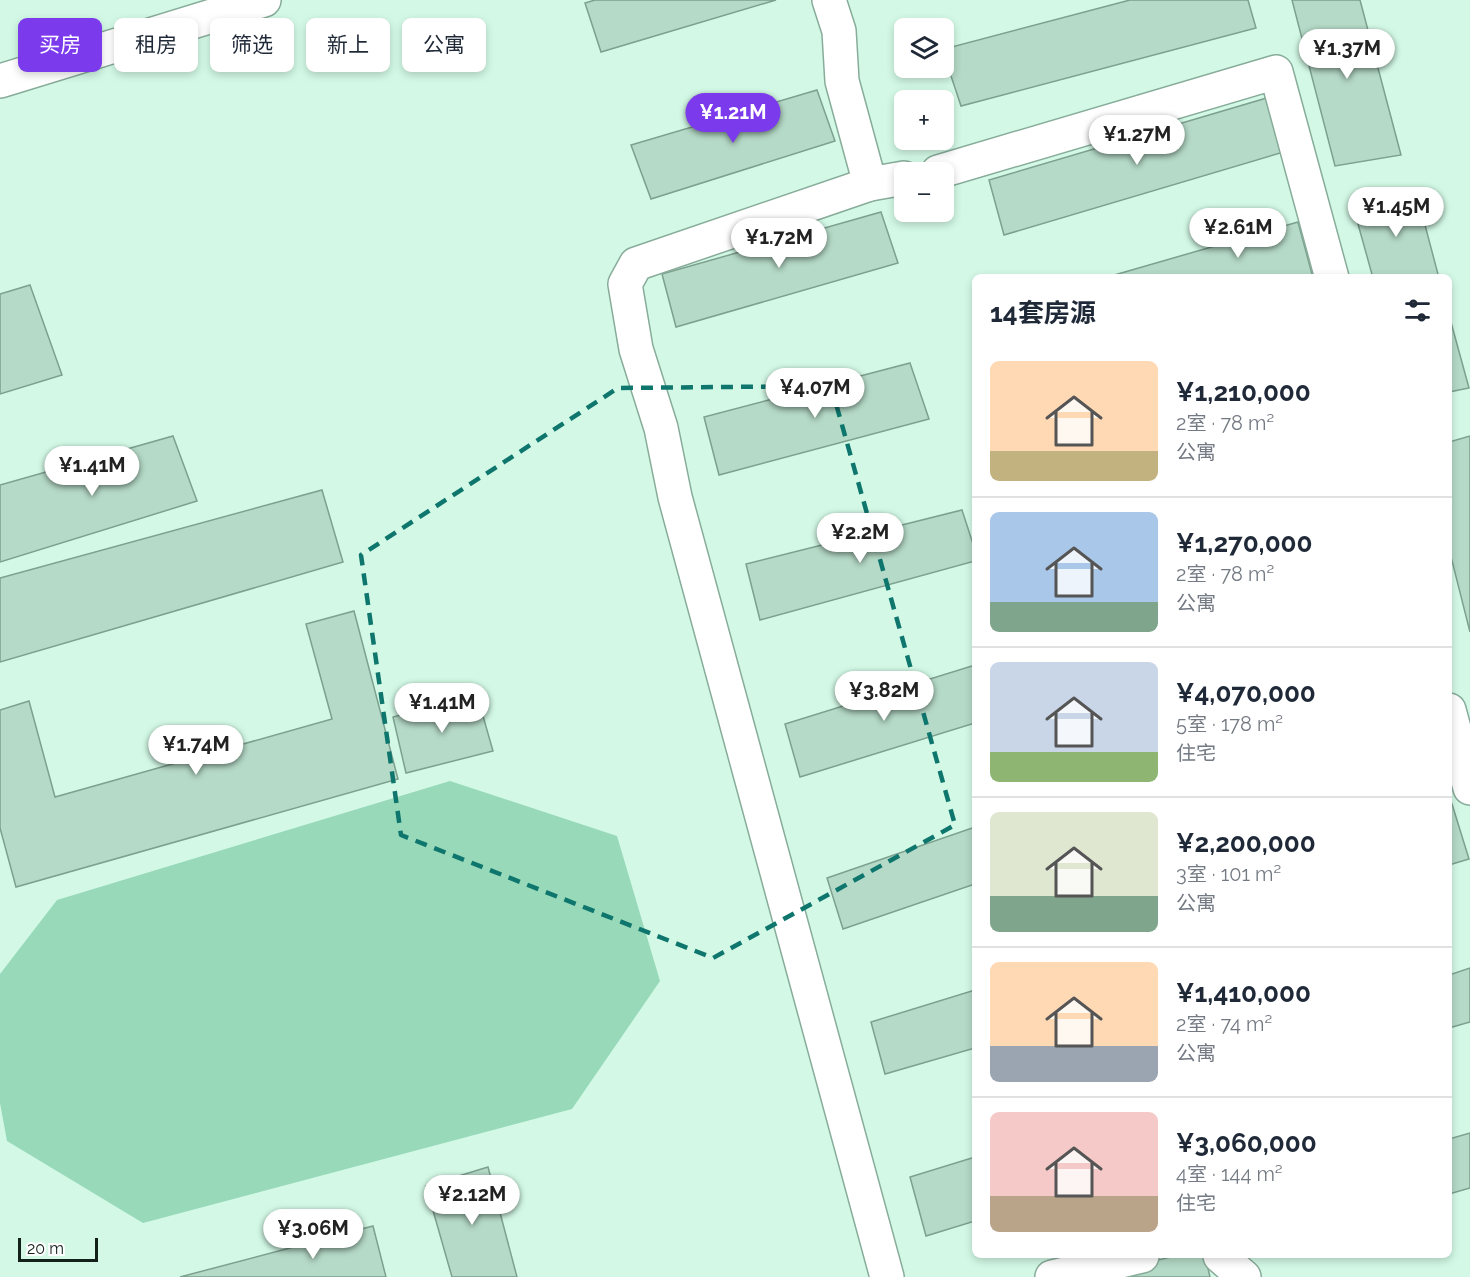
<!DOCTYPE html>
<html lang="zh">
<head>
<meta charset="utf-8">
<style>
  body { margin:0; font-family:Raleway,"Noto Sans SC",sans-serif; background:#f2f2f3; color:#1f2937; height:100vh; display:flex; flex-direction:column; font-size:22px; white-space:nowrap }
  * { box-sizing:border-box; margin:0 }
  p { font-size:20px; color:#747a83 }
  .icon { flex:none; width:33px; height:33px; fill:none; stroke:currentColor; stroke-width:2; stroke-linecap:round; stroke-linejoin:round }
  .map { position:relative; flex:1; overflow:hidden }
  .drawer { position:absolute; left:972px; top:274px; width:480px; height:984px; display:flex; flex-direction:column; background:#fff; border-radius:9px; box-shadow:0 3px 9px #0003 }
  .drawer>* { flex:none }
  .guide { position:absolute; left:18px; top:18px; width:570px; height:54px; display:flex; gap:12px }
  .buttons { position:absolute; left:894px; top:18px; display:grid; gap:12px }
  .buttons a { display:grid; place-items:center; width:60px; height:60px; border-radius:9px; background:#fff; box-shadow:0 3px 9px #0003; font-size:30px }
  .scale { position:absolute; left:18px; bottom:15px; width:80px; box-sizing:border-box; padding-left:6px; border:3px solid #13211b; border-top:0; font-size:16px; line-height:21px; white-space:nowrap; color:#13211b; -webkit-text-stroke:4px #fff; paint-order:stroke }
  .price { position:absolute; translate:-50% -51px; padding:0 14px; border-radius:21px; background:#fff; color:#222; font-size:20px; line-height:39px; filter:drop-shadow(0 2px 3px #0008) }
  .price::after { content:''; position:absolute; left:50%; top:36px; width:18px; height:14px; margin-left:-9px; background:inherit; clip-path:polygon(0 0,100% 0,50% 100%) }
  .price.current { background:#7c3aed; color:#fff }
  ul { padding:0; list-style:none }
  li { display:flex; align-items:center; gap:18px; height:150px; padding:0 18px }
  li+li { border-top:2px solid #e0e1e3 }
  li span { display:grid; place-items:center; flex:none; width:168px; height:120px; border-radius:9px; color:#555 }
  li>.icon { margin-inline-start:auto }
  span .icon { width:72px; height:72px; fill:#fffc; stroke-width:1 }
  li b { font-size:26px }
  h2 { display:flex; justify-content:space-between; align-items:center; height:72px; padding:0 18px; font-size:26px }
  .chip { padding:0 21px; border-radius:9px; background:#fff; box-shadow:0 3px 9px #0003; font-size:21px; line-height:54px }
  .chip.current { background:#7c3aed; color:#fff }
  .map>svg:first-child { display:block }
</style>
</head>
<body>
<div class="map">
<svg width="1470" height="1277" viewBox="0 0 1470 1277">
  <rect width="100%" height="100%" fill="#d3f9e6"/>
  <!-- green -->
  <polygon fill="#97d9b9" points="450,781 617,836 660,981 572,1109 143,1223 7,1141 0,1103 0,974 57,900"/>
  <!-- building -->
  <g fill="#b5dac7" stroke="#7da08f" stroke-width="1.5">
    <polygon points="595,0 776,0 601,52 585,3"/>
    <polygon points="1130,0 1248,0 1256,28 961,106 944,55 944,49"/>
    <polygon points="1292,0 1360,0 1401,155 1335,166"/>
    <polygon points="817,90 835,141 651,199 631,145"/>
    <polygon points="1270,97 1287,151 1004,235 989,180"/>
    <polygon points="1416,191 1439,278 1373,278 1353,206"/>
    <polygon points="881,212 898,263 676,327 662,274"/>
    <polygon points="1298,222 1313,278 1104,278"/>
    <polygon points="30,285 62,375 0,394 0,294"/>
    <polygon points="1449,315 1469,388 1449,392"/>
    <polygon points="910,363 929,419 719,475 704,417"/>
    <polygon points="173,436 197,501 0,562 0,485"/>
    <polygon points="1470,436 1470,632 1449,549 1449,442"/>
    <polygon points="322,490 343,562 0,662 0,578"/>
    <polygon points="962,510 975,550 975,561 760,620 746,564"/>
    <polygon points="354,611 398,779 16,887 0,828 0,710 29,701 55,797 332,719 306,624"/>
    <polygon points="975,665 975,723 800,777 785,724"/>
    <polygon points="477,695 493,751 406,773 393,717"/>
    <polygon points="1452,804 1469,859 1449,865 1449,805"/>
    <polygon points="975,827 975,884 843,929 827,878"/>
    <polygon points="1470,968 1470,1022 1449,1028 1449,975"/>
    <polygon points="975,990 975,1048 885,1074 871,1022"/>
    <polygon points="1470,1133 1470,1188 1449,1194 1449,1139"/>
    <polygon points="975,1157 975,1221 926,1236 910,1177"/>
    <polygon points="488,1167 517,1277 452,1277 426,1186"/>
    <polygon points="373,1226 386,1277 180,1277"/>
    <polygon points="1175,1256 1205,1256 1210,1277 1086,1277"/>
  </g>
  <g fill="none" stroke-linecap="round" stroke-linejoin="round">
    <!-- minor casing -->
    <g stroke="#88ac9a" stroke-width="36">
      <g id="minor">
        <polyline points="829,0 839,31 842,81 870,184"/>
        <polyline points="0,81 264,0"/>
        <polyline points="938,172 1276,72 1332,278"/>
        <polyline points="1449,710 1470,788"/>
        <polyline points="1220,1256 1244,1277"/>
        <polyline points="887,1277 675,497 661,428 636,349 625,284 636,264 870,184 904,178"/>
        <polyline points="1052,1277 1142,1256"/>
      </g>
    </g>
    <!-- minor -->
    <use href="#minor" stroke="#fff" stroke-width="33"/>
  </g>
  <!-- marked area -->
  <path fill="none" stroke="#0f766e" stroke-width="4.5" stroke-dasharray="12 8" stroke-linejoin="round" d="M831 386 955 825 713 958 401 835 361 555 618 388Z"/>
</svg>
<div class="buttons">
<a><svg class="icon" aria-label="layers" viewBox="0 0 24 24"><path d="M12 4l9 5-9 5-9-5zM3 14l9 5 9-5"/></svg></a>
<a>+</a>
<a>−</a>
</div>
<div class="scale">20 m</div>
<b class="price" style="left:1347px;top:80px">¥1.37M</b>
<b class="price current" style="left:733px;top:144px">¥1.21M</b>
<b class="price" style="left:1137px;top:166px">¥1.27M</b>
<b class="price" style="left:1396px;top:238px">¥1.45M</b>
<b class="price" style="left:1238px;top:259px">¥2.61M</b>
<b class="price" style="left:779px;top:269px">¥1.72M</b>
<b class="price" style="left:815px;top:419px">¥4.07M</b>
<b class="price" style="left:92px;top:497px">¥1.41M</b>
<b class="price" style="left:860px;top:564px">¥2.2M</b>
<b class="price" style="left:884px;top:722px">¥3.82M</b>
<b class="price" style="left:442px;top:734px">¥1.41M</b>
<b class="price" style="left:196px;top:776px">¥1.74M</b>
<b class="price" style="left:472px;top:1226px">¥2.12M</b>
<b class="price" style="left:313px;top:1260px">¥3.06M</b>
<div class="guide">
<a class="chip current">买房</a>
<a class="chip">租房</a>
<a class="chip">筛选</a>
<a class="chip">新上</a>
<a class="chip">公寓</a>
</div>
<section class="drawer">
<h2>14套房源<svg class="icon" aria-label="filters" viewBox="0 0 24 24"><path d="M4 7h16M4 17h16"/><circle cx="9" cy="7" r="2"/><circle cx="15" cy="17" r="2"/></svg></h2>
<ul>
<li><span style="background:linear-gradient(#ffd9b3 75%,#c2b280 0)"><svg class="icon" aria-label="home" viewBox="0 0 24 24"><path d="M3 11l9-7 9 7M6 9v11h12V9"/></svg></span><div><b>¥1,210,000</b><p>2室 · 78 m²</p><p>公寓</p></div></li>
<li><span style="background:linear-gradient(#a9c7e8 75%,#7fa58c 0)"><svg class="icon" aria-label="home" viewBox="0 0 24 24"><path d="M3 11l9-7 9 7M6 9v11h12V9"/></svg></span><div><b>¥1,270,000</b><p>2室 · 78 m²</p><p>公寓</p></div></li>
<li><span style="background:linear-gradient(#c9d6e8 75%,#8fb573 0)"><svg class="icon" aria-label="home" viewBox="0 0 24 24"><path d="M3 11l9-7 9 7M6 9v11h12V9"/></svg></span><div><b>¥4,070,000</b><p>5室 · 178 m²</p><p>住宅</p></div></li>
<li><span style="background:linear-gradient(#dfe7d0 70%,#7fa58c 0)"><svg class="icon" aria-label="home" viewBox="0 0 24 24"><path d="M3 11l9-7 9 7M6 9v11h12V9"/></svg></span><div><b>¥2,200,000</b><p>3室 · 101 m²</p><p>公寓</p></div></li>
<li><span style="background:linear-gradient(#ffd9b3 70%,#9aa5b1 0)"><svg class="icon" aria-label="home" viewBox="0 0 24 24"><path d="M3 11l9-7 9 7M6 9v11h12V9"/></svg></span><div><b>¥1,410,000</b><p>2室 · 74 m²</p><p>公寓</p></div></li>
<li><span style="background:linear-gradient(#f6c9c9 70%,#b9a48a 0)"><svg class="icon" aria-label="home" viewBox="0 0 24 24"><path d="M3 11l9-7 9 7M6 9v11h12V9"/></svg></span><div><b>¥3,060,000</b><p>4室 · 144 m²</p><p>住宅</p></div></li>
</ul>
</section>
</div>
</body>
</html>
